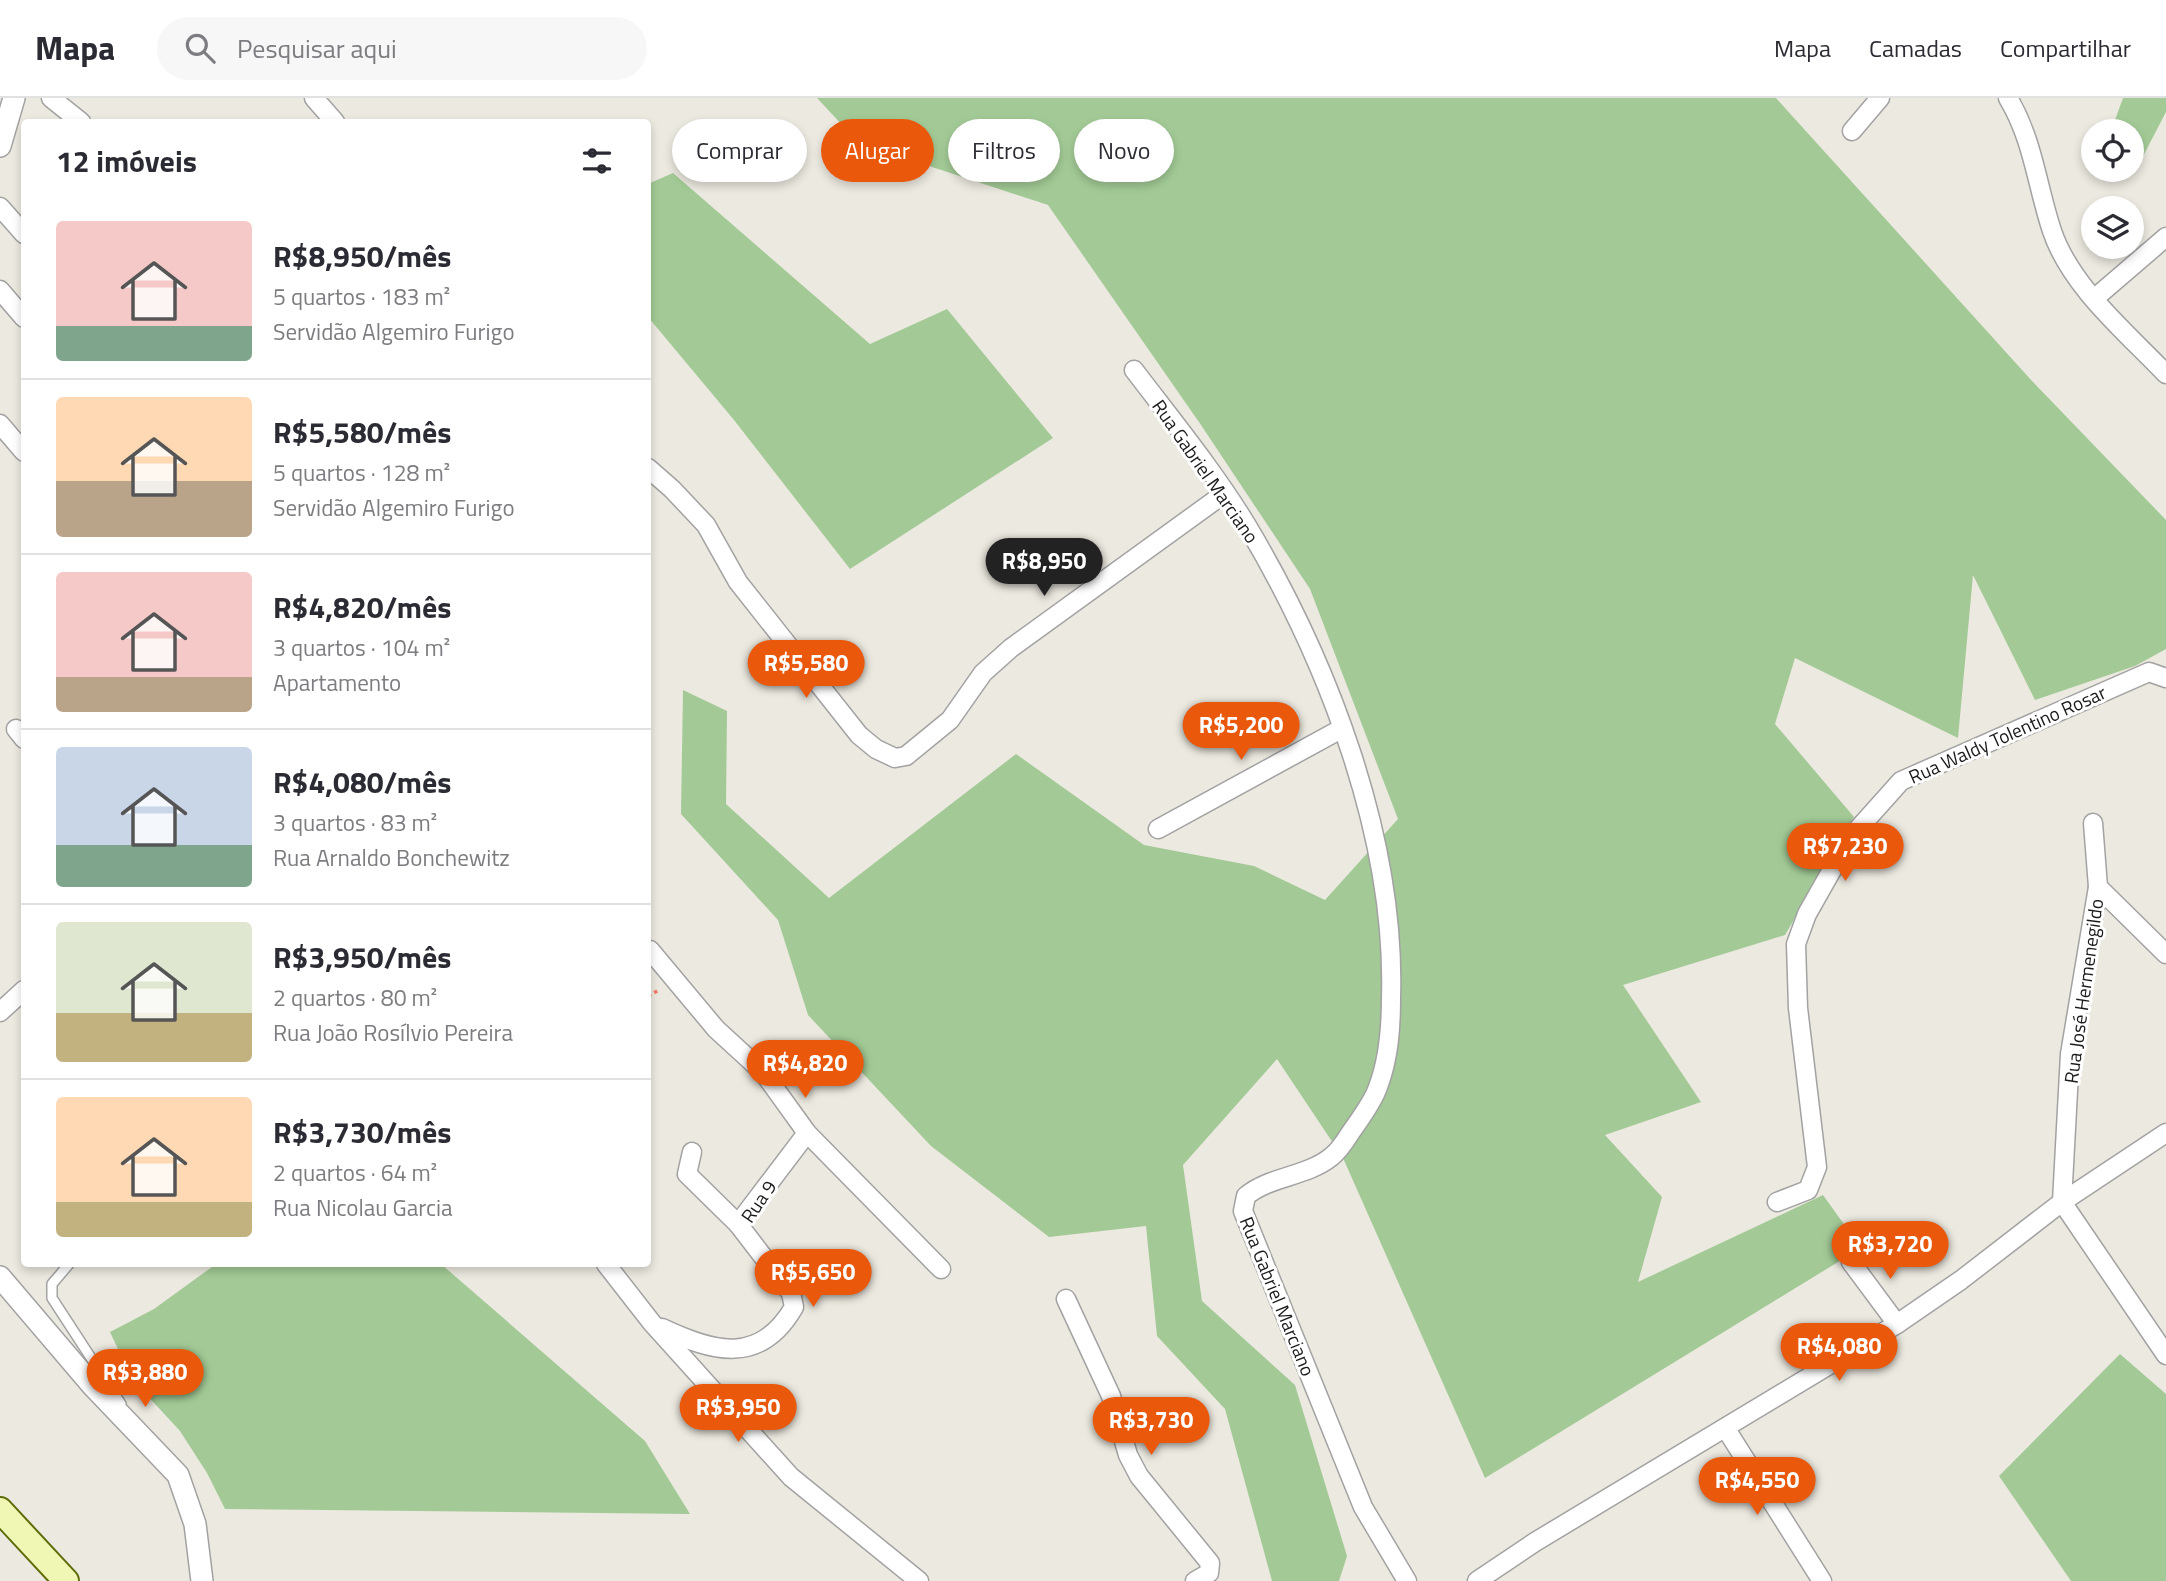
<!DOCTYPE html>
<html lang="pt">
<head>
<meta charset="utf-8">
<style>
  body { margin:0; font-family:"Titillium Web",sans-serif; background:#f7f7f7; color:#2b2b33; height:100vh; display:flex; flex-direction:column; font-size:26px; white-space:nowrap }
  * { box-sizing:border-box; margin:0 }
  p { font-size:23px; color:#7c7c81 }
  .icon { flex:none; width:38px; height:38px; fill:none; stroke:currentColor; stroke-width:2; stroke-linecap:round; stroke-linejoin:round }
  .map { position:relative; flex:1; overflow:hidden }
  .side { position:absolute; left:21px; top:21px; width:630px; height:1148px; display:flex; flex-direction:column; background:#fff; border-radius:7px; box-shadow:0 4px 10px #0003 }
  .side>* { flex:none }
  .banner { position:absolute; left:672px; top:21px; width:665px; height:63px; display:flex; gap:14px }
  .tools { position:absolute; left:2081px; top:21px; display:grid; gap:14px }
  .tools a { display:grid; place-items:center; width:63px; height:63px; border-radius:50%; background:#fff; box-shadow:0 4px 10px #0003; font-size:35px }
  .price { position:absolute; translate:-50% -60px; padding:0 16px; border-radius:24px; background:#ea580c; color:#fff; font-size:23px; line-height:46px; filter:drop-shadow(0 2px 4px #0008) }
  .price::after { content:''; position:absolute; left:50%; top:42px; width:21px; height:16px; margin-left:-10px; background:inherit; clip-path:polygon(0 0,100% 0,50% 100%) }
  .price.current { background:#222; color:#fff }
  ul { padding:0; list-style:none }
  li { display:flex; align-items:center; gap:21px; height:175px; padding:0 35px }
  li+li { border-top:2px solid #e1e1e2 }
  li span { display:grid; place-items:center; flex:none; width:196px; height:140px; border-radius:7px; color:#555 }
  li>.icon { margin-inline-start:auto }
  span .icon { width:84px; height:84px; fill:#fffc; stroke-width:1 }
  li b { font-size:30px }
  h2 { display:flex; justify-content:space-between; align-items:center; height:84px; padding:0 35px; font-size:30px }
  .tag { padding:0 24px; border-radius:32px; background:#fff; box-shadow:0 4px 10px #0003; font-size:24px; line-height:63px }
  .tag.current { background:#ea580c; color:#fff }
  header { display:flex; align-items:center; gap:42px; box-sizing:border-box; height:98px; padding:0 35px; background:#fff; border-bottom:2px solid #e1e1e2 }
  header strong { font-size:33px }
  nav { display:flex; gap:38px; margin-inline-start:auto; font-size:24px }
  .search { width:490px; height:63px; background:#f7f7f7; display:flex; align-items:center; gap:18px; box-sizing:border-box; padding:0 24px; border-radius:38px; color:#7c7c81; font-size:26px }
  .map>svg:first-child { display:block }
</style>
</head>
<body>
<header>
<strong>Mapa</strong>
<div class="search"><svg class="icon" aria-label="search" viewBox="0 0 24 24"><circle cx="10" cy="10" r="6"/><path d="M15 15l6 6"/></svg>Pesquisar aqui</div>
<nav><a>Mapa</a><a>Camadas</a><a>Compartilhar</a></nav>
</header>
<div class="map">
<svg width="2166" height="1483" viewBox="0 0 2166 1483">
  <rect width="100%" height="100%" fill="#ece9e0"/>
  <!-- forest -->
  <g fill="#a3ca96">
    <polygon points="817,0 1776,0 2032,283 2166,422 2166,551 2135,568 2035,602 1973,477 1958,640 1795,560 1775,626 1854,719 1785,837 1623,887 1701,1004 1605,1037 1662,1099 1638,1184 1823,1097 1861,1150 1485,1380 1343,1060 1277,961 1183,1067 1202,1203 1295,1287 1347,1458 1339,1483 1272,1483 1225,1311 1157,1238 1146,1128 1049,1139 931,1048 808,917 778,822 681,716 683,592 727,613 726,706 829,800 1016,656 1144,747 1254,768 1325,802 1398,721 1310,491 1201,327 1048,107 859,45"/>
    <polygon points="2123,0 2166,0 2166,14 2140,64 2132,56 2132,33 2111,33"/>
    <polygon points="673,75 870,246 947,211 1053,340 850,471 734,322 648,219 648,86"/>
    <polygon points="216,1166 441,1166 645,1343 690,1416 225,1411 207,1375 180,1333 132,1281 110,1234 154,1211"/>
    <polygon points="2120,1256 2166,1296 2166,1483 2071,1483 1999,1378"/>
  </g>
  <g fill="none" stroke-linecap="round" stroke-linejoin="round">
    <!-- service casing -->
    <g stroke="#a2a2a2" stroke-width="12">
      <polyline id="service" points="69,1166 52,1186 52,1200 121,1306"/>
    </g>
    <!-- minor casing -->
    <g stroke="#a2a2a2" stroke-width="21">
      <g id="minor">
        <polyline points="51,0 81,24"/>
        <polyline points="314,0 335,24"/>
        <path d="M2008 0C2033 41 2037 88 2052 133 2071 189 2126 234 2166 276"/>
        <polyline points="1852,33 1880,0"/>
        <polyline points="0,109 24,136"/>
        <polyline points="0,192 24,220"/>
        <polyline points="2095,200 2166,139"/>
        <path d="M1134 272C1172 322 1213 372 1246 426 1328 563 1396 740 1391 900 1391 930 1389 960 1378 989 1373 1004 1360 1021 1351 1034 1346 1042 1339 1053 1331 1059 1306 1079 1270 1078 1246 1098L1243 1113 1363 1409 1407 1483"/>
        <polyline points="0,326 24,354"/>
        <polyline points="648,370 672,391 706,427 738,484 859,637 876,651 895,660 906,658 950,622 983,575 1011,550 1225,395"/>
        <polyline points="16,631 24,641"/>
        <polyline points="2093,725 2098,789 2070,956 2062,1104 2166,1257"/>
        <polyline points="1158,731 1341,631"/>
        <polyline points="2098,789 2166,856"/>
        <polyline points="650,852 716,931 763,974 807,1035 941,1171"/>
        <polyline points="0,914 24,892"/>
        <polyline points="692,1054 687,1076 738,1126"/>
        <polyline points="1777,1104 1808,1092 1817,1069 1798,910 1796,846 1807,816 1850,740 1901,683 2149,574 2166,580"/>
        <polyline points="1851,1164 1897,1226"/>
        <polyline points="606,1166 652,1225 791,1379 919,1483"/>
        <polyline points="1066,1201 1111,1298 1128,1357 1139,1378 1210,1465 1209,1475 1195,1483"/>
        <path d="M662 1230C713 1254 760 1268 794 1209L791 1195 738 1126 807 1035"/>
        <polyline points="1726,1331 1822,1483"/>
        <polyline points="1477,1483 1535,1444 1897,1226 1961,1182 2062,1104 2166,1035"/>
      </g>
    </g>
    <!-- tertiary casing -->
    <g stroke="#a2a2a2" stroke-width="24">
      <g id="tertiary">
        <polyline points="0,48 14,0"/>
        <polyline points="0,1179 92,1287 178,1377 195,1426 202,1483"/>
      </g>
    </g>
    <!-- secondary casing -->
    <g stroke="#5c6c08" stroke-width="28">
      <polyline id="secondary" points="0,1412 66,1483"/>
    </g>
    <!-- path -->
    <polyline stroke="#f47d69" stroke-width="3.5" stroke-dasharray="3.5 3.5" stroke-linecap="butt" points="648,898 659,892"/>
    <!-- service -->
    <use href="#service" stroke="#fff" stroke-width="9"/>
    <!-- minor -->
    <use href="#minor" stroke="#fff" stroke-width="18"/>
    <!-- tertiary -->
    <use href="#tertiary" stroke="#fff" stroke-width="21"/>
    <!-- secondary -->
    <use href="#secondary" stroke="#f0f7b4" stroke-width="24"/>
  </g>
  <g text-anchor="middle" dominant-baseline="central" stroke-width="6" stroke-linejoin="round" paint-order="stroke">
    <!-- street labels -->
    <g font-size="19" fill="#1b1b1b" stroke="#fff">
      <text transform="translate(1206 373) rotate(55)">Rua Gabriel Marciano</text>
      <text transform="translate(2007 636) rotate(-24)">Rua Waldy Tolentino Rosar</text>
      <text transform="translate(2083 893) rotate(-82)">Rua José Hermenegildo</text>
      <text transform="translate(758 1103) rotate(-56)">Rua 9</text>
      <text transform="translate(1278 1198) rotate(68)">Rua Gabriel Marciano</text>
    </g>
  </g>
</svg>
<div class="tools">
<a><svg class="icon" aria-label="locate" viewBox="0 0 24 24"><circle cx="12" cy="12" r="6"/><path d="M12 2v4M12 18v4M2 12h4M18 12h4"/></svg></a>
<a><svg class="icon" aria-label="layers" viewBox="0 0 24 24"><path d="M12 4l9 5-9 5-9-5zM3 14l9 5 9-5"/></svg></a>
</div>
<b class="price current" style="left:1044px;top:500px">R$8,950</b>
<b class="price" style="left:806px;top:602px">R$5,580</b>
<b class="price" style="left:1241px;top:664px">R$5,200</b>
<b class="price" style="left:1845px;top:785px">R$7,230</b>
<b class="price" style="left:805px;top:1002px">R$4,820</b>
<b class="price" style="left:1890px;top:1183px">R$3,720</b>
<b class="price" style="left:813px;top:1211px">R$5,650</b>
<b class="price" style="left:1839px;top:1285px">R$4,080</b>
<b class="price" style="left:145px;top:1311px">R$3,880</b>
<b class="price" style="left:738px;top:1346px">R$3,950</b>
<b class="price" style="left:1151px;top:1359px">R$3,730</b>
<b class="price" style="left:1757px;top:1419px">R$4,550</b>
<div class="banner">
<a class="tag">Comprar</a>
<a class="tag current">Alugar</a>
<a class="tag">Filtros</a>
<a class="tag">Novo</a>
</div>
<section class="side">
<h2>12 imóveis<svg class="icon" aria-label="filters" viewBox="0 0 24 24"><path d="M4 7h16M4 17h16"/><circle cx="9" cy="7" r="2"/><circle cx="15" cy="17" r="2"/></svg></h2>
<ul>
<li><span style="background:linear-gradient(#f6c9c9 75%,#7fa58c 0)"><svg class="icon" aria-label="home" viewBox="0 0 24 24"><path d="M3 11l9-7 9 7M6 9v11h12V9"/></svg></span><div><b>R$8,950/mês</b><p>5 quartos · 183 m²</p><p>Servidão Algemiro Furigo</p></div></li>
<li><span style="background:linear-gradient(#ffd9b3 60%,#b9a48a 0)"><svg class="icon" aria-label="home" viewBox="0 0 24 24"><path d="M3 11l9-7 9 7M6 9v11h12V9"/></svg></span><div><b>R$5,580/mês</b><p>5 quartos · 128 m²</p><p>Servidão Algemiro Furigo</p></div></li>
<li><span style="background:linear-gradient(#f6c9c9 75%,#b9a48a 0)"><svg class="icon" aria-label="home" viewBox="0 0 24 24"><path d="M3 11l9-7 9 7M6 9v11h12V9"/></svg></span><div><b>R$4,820/mês</b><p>3 quartos · 104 m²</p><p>Apartamento</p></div></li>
<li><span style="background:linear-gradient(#c9d6e8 70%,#7fa58c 0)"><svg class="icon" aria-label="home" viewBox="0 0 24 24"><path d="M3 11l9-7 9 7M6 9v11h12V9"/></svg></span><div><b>R$4,080/mês</b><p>3 quartos · 83 m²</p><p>Rua Arnaldo Bonchewitz</p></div></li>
<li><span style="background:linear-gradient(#dfe7d0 65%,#c2b280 0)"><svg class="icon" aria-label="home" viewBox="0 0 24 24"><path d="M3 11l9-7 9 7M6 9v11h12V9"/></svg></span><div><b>R$3,950/mês</b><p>2 quartos · 80 m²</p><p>Rua João Rosílvio Pereira</p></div></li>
<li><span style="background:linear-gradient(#ffd9b3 75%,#c2b280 0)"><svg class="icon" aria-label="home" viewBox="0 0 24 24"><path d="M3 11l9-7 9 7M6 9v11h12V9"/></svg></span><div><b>R$3,730/mês</b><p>2 quartos · 64 m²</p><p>Rua Nicolau Garcia</p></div></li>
</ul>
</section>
</div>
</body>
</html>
